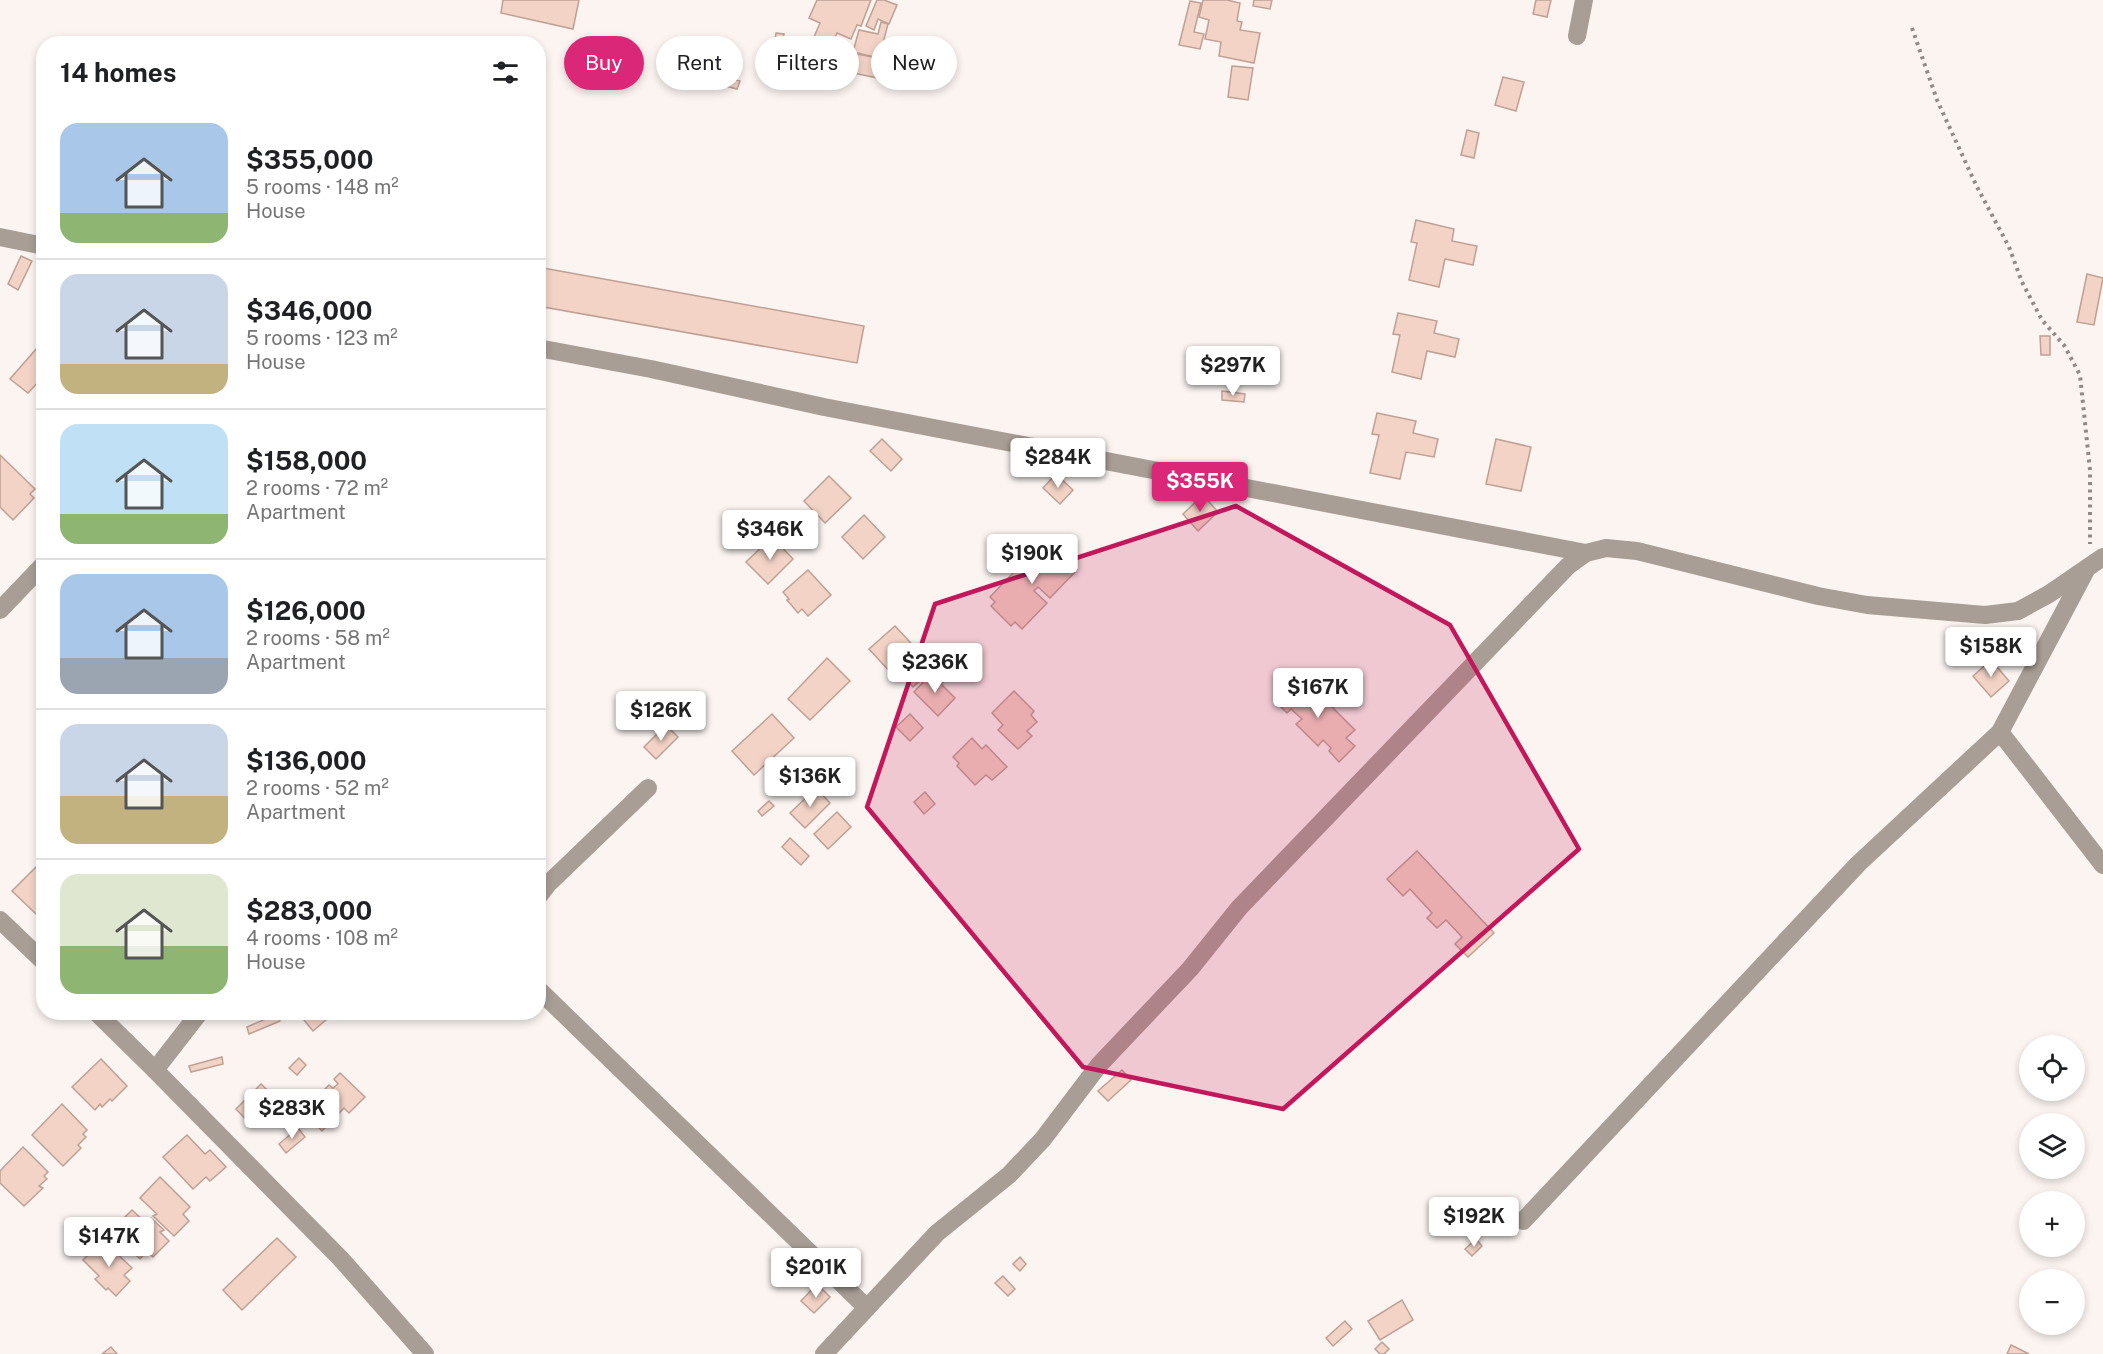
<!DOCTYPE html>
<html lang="en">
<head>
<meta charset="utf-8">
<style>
  body { margin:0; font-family:"Public Sans",sans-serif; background:#f6f6f6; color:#202124; height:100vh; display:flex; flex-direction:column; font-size:22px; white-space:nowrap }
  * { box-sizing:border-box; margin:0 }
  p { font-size:20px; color:#757577 }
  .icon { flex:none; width:33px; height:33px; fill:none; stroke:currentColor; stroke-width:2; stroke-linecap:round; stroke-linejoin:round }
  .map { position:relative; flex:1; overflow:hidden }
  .sheet { position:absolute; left:36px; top:36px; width:510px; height:984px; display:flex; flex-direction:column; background:#fff; border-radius:24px; box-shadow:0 3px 9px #0003 }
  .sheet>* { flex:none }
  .guide { position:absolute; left:564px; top:36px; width:570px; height:54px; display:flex; gap:12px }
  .buttons { position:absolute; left:2019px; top:1035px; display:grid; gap:12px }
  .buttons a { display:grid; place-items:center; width:66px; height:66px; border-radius:50%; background:#fff; box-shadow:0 3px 9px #0003; font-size:30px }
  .price { position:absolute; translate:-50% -51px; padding:0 14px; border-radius:6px; background:#fff; color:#222; font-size:20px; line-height:39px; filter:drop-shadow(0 2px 3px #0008) }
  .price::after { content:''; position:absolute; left:50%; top:36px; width:18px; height:14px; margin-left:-9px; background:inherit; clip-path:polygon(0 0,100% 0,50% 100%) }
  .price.on { background:#db2777; color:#fff }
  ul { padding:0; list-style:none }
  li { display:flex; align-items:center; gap:18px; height:150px; padding:0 24px }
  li+li { border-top:2px solid #e0e0e0 }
  li span { display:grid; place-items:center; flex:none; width:168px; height:120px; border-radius:18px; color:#555 }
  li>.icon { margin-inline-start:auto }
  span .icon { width:72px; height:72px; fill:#fffc; stroke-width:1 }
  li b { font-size:26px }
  h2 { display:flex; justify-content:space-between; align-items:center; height:72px; padding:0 24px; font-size:26px }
  .tag { padding:0 21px; border-radius:27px; background:#fff; box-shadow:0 3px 9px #0003; font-size:21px; line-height:54px }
  .tag.on { background:#db2777; color:#fff }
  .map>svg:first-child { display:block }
</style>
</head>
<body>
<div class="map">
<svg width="2103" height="1354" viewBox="0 0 2103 1354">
  <rect width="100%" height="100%" fill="#fbf4f1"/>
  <!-- building -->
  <g fill="#f3d3c6" stroke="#bfa094" stroke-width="1.5">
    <polygon points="503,0 579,0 573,29 501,13"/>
    <polygon points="817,0 871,0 861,26 857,25 851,39 837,33 832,44 814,37 820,23 809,18"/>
    <polygon points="877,0 884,0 897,5 889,24 878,19 874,30 866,26"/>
    <polygon points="1203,0 1227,0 1240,3 1237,21 1242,22 1240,30 1260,33 1254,63 1219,56 1221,42 1205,39 1209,20 1199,17"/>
    <polygon points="1254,0 1272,0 1270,9 1253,6"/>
    <polygon points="1536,0 1551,0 1547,17 1533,14"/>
    <polygon points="1190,1 1201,3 1194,32 1204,34 1200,49 1179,45"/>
    <polygon points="881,22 888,24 879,58 853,52 859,30 878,34"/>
    <polygon points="776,33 784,34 782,45 802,48 800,62 772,58"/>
    <polygon points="842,51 882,59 878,78 838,70"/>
    <polygon points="1232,66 1253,68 1248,100 1228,97"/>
    <polygon points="712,74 740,81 737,89 710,82"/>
    <polygon points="1503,77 1524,82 1516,111 1495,105"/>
    <polygon points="1467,130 1479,133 1474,158 1461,155"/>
    <polygon points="1416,220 1454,229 1452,241 1477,246 1473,265 1445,259 1439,287 1409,280 1417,243 1411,242"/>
    <polygon points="21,256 32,261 18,290 8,284"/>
    <polygon points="543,268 864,326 857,363 538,306 538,292"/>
    <polygon points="2087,274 2103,278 2094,325 2077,322"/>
    <polygon points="1398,313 1437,321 1434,333 1459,339 1455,357 1427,351 1421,379 1392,372 1400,335 1393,334"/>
    <polygon points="2040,336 2050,336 2050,355 2041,355"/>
    <polygon points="44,340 44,376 28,393 10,379"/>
    <polygon points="1222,391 1245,394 1244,402 1222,400"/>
    <polygon points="1377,413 1416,421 1413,433 1438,439 1434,457 1406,452 1400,479 1370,473 1379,435 1372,434"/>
    <polygon points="882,439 902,459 891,471 870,451"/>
    <polygon points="1496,439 1531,447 1521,491 1486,484"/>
    <polygon points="0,455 35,489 30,494 34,498 13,520 0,507"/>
    <polygon points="1056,474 1073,490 1060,504 1043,488"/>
    <polygon points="829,476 851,498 825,523 804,501"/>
    <polygon points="1203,495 1218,512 1198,531 1183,514"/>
    <polygon points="864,515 885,537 863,559 842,537"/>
    <polygon points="772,537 793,559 768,584 746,562"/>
    <polygon points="1052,543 1071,560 1067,564 1075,572 1050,598 1038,587 1034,591 1047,603 1022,629 1015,622 1011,626 991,606 995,602 990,597 1041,544 1046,549"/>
    <polygon points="808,570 831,595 808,616 802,609 798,613 787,600 789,599 783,592"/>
    <polygon points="895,626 934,668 913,687 898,671 893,675 869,649"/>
    <polygon points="827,658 850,681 810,720 788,699"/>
    <polygon points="1991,660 2009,681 1991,697 1973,676"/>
    <polygon points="934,671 944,681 941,684 955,698 938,716 914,692"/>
    <polygon points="1299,679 1317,698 1320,695 1355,730 1346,738 1355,746 1339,762 1329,751 1331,748 1323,740 1318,746 1296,724 1302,719 1291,709 1287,713 1276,702"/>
    <polygon points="1014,691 1034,711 1031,715 1037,722 1027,731 1032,736 1018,749 998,730 1003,725 992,713"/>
    <polygon points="772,714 794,738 754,775 732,751"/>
    <polygon points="910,714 923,728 910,741 896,727"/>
    <polygon points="666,725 678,737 656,759 644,747"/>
    <polygon points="972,738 982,749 986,745 1007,767 992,780 986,775 975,785 957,766 959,763 953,757"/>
    <polygon points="816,788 830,803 805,828 790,813"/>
    <polygon points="925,792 935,804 924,814 914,802"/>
    <polygon points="769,801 774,806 762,816 758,811"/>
    <polygon points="837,812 851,827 828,849 814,834"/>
    <polygon points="790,838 809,856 801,865 782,847"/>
    <polygon points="1417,851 1494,933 1468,957 1455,944 1462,937 1446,920 1437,928 1427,918 1432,913 1410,889 1403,896 1387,879"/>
    <polygon points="44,859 44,906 36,914 12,891"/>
    <polygon points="313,1012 332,1012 333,1014 313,1031 304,1020"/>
    <polygon points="277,1014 280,1021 249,1034 247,1027"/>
    <polygon points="222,1057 223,1064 191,1072 189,1066"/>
    <polygon points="299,1058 306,1065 297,1075 289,1068"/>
    <polygon points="101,1059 127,1086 112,1101 110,1099 102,1107 100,1104 95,1110 72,1087"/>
    <polygon points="1122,1070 1131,1080 1108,1101 1098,1091"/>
    <polygon points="340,1073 365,1097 349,1113 344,1108 322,1131 308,1116 322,1102 317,1097 329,1085 333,1088 338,1084 334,1079"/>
    <polygon points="261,1084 279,1101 253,1127 236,1109"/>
    <polygon points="62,1104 87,1130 83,1134 86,1137 78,1145 81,1148 63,1166 32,1135"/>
    <polygon points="298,1128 305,1137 286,1153 279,1144"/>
    <polygon points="187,1135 205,1154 210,1150 226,1167 210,1181 206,1177 193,1189 163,1157"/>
    <polygon points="23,1147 48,1172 44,1176 47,1179 39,1186 43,1188 24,1206 0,1183 0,1171"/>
    <polygon points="160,1177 190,1207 183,1214 189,1221 174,1236 153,1216 157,1214 140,1198"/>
    <polygon points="132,1210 146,1223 151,1218 164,1230 160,1232 169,1241 153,1257 147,1251 140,1259 121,1240 122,1238 113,1229"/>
    <polygon points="277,1238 296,1257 242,1310 223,1290"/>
    <polygon points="1476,1239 1482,1246 1472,1256 1465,1249"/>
    <polygon points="103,1240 132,1268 124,1275 130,1281 116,1296 108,1288 106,1290 95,1279 99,1276 83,1260"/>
    <polygon points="1020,1257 1026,1264 1020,1271 1013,1264"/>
    <polygon points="1003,1276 1015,1289 1008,1296 995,1283"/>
    <polygon points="817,1284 830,1297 814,1313 801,1301"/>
    <polygon points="1402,1300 1413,1320 1380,1340 1368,1321"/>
    <polygon points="1345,1321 1352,1329 1333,1346 1326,1338"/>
    <polygon points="1382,1342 1389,1349 1384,1354 1380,1354 1375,1349"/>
    <polygon points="2011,1345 2029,1354 2007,1354"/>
    <polygon points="111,1347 117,1354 102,1354"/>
  </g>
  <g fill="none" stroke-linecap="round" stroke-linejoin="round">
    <!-- path -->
    <polyline stroke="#918985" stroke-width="4" stroke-dasharray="3 4.5" stroke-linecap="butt" points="1912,28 1937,100 1976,185 2009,247 2022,282 2042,320 2064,345 2080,375 2090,470 2090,544"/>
    <!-- minor -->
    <g stroke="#a99e95" stroke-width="18">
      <polyline points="1577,36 1584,0"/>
      <polyline points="0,237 44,246"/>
      <polyline points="538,348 651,369 824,407 1586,553"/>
      <polyline points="0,610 44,564"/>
      <polyline points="2000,732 2103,865"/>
      <polyline points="538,897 548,884 648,788"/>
      <polyline points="0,920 44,962"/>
      <polyline points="538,989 867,1308"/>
      <polyline points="96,1012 155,1070 341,1259 425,1354"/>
      <polyline points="155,1070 200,1012"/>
      <polyline points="1523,1221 1858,864 2000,732 2085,572"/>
      <polyline points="824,1354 937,1233 1009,1175 1043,1139 1099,1065 1190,969 1239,908 1568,566 1586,553 1606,548 1637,551 1818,596 1867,605 1985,615 2018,611 2049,594 2103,557"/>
    </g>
  </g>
  <!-- marked area -->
  <path fill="#c2185b" fill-opacity="0.2" stroke="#c2185b" stroke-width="4.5" stroke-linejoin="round" d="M1236 506 1450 625 1579 849 1283 1109 1083 1067 867 807 935 604Z"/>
</svg>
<div class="buttons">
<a><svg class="icon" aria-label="locate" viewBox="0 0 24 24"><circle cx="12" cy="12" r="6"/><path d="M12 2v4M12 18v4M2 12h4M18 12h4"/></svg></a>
<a><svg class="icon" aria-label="layers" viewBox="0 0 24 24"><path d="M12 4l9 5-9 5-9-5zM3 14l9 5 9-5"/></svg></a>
<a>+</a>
<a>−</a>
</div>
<b class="price" style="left:1233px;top:397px">$297K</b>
<b class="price" style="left:1058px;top:489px">$284K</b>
<b class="price on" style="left:1200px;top:513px">$355K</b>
<b class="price" style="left:770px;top:561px">$346K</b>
<b class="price" style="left:1032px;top:585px">$190K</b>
<b class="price" style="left:1991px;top:678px">$158K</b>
<b class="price" style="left:935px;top:694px">$236K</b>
<b class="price" style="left:1318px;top:719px">$167K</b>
<b class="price" style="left:661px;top:742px">$126K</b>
<b class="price" style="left:810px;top:808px">$136K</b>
<b class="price" style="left:292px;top:1140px">$283K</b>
<b class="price" style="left:1474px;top:1248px">$192K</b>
<b class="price" style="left:109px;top:1268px">$147K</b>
<b class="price" style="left:816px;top:1299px">$201K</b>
<div class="guide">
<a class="tag on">Buy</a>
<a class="tag">Rent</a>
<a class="tag">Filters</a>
<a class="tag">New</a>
</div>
<section class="sheet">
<h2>14 homes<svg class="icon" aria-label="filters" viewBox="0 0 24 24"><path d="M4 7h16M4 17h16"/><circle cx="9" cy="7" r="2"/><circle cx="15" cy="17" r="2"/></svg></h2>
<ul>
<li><span style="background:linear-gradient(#a9c7e8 75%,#8fb573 0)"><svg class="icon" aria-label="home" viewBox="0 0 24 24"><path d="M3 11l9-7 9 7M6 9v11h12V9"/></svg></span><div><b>$355,000</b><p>5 rooms · 148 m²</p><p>House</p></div></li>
<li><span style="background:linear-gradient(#c9d6e8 75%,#c2b280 0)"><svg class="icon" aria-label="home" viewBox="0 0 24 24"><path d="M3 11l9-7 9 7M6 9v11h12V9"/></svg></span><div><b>$346,000</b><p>5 rooms · 123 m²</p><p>House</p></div></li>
<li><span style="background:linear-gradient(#bfe0f5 75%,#8fb573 0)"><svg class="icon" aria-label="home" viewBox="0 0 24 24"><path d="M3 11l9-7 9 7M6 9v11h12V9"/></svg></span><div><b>$158,000</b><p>2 rooms · 72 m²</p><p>Apartment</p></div></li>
<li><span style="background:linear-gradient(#a9c7e8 70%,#9aa5b1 0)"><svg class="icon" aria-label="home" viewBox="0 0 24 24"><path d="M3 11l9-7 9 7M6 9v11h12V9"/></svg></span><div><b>$126,000</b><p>2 rooms · 58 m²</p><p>Apartment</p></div></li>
<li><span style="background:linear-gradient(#c9d6e8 60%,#c2b280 0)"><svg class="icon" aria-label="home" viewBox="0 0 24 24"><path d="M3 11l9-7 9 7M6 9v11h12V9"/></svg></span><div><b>$136,000</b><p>2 rooms · 52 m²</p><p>Apartment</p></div></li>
<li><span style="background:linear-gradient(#dfe7d0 60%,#8fb573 0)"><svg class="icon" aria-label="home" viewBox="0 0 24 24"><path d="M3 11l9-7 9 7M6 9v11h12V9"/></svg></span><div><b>$283,000</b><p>4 rooms · 108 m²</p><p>House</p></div></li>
</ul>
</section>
</div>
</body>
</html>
